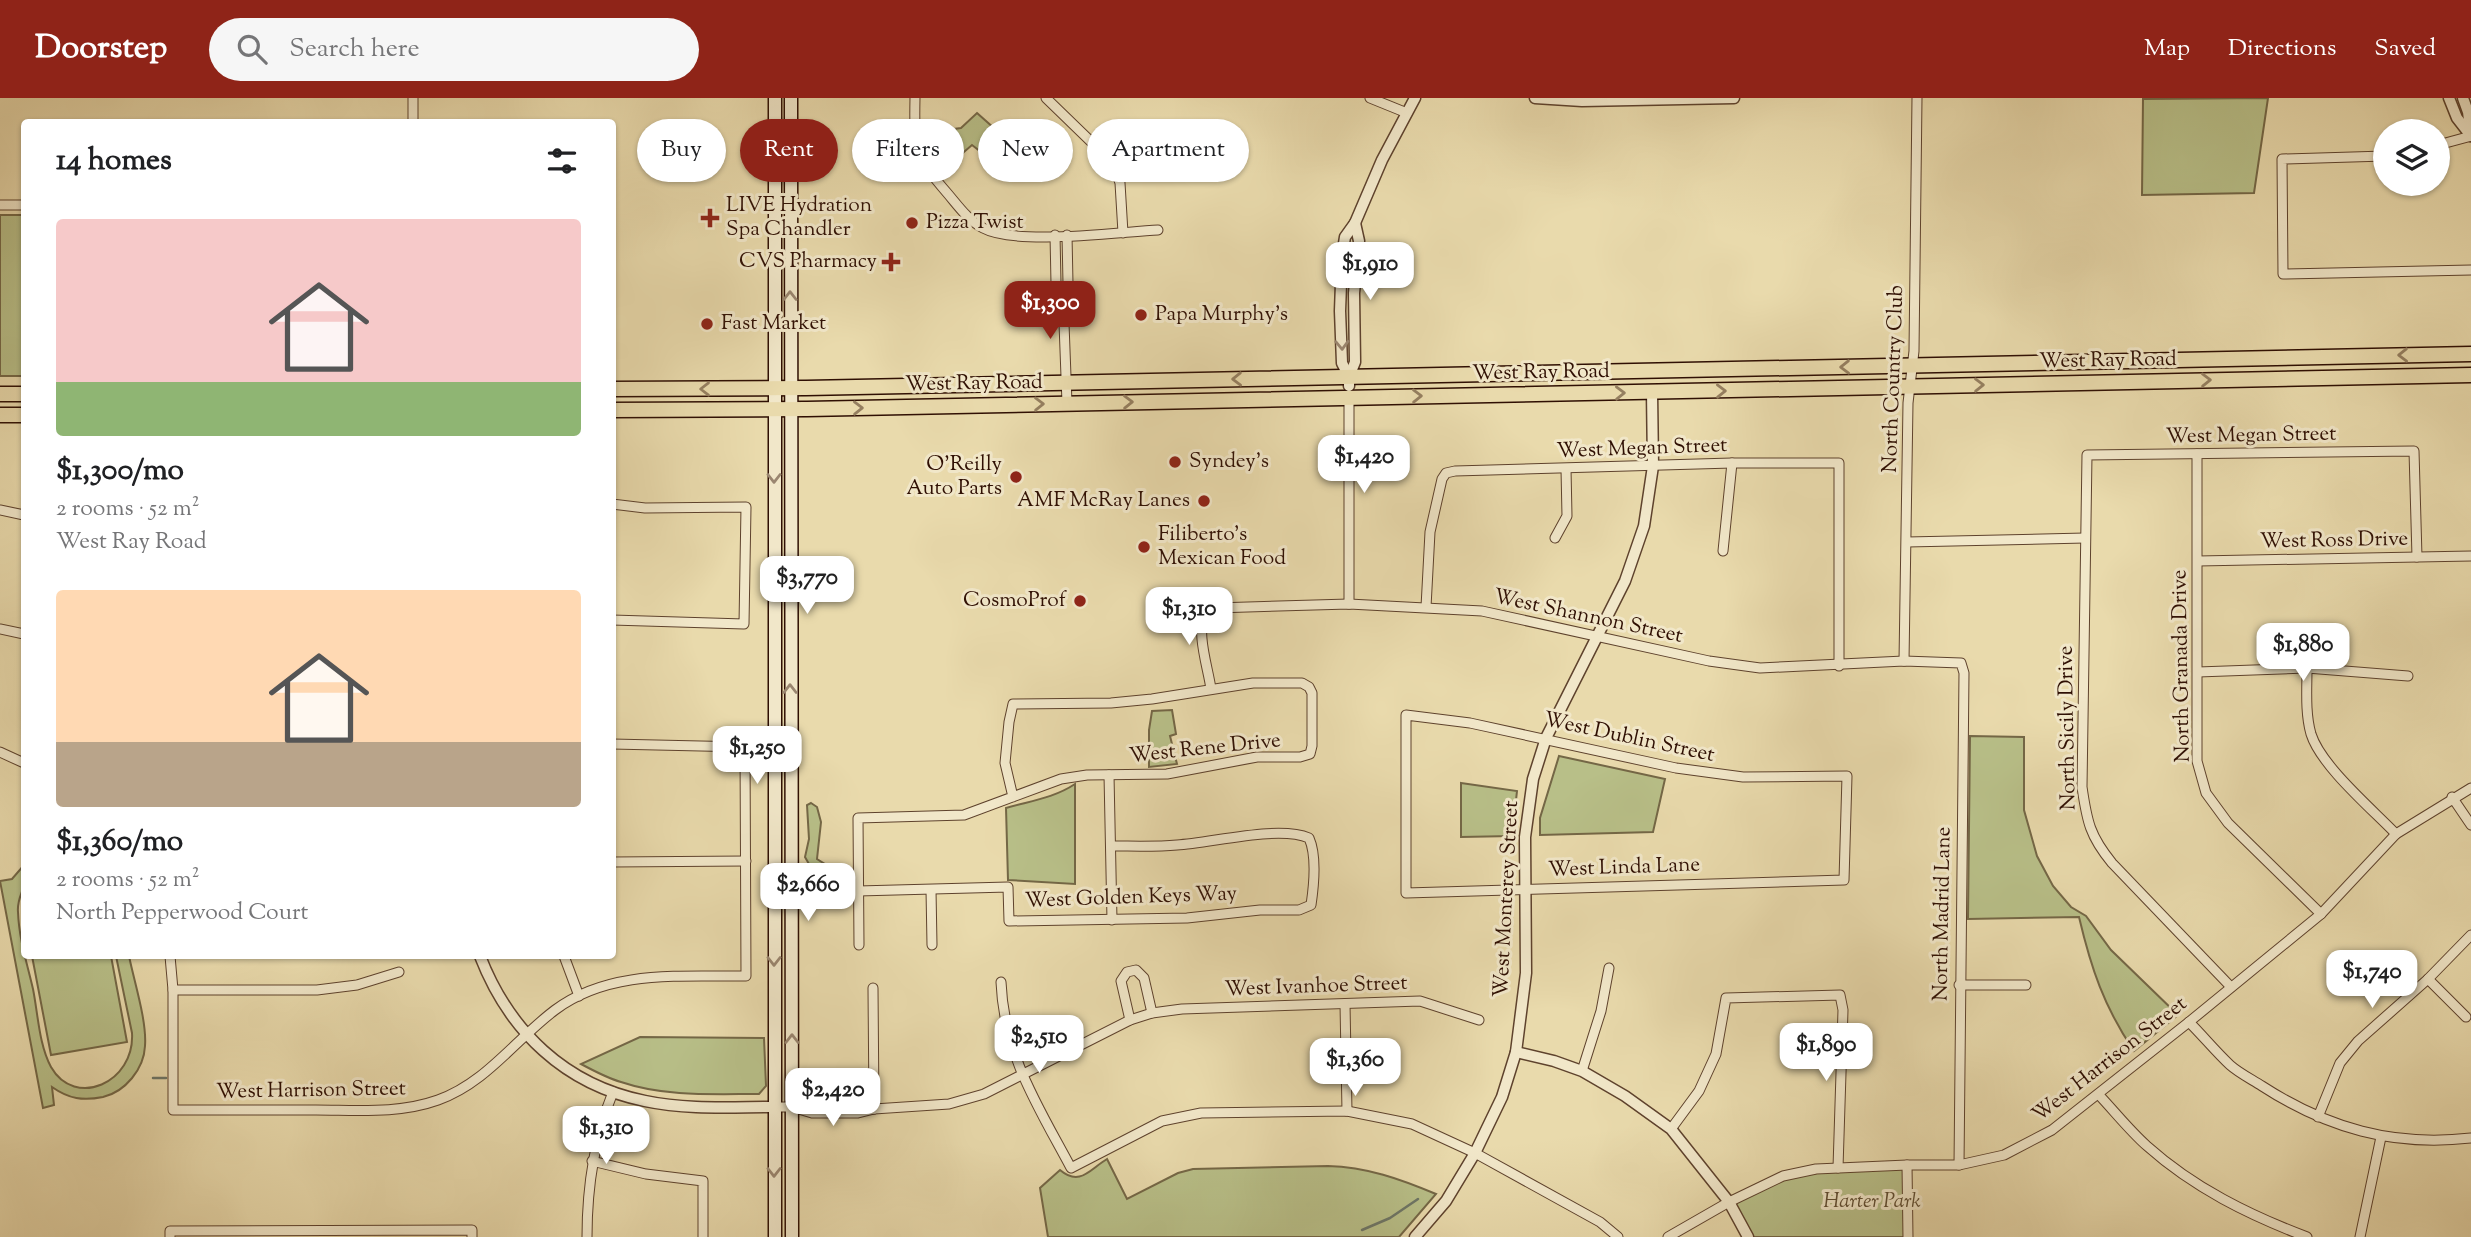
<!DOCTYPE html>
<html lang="en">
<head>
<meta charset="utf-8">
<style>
  body { margin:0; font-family:"Sorts Mill Goudy",serif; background:#f6f6f6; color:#202124; height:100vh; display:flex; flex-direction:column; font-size:26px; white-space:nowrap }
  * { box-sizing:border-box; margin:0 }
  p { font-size:23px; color:#757577 }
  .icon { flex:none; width:38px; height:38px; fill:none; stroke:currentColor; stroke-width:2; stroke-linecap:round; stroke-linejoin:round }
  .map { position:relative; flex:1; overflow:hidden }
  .details { position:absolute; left:21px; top:21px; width:595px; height:840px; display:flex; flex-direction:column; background:#fff; border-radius:7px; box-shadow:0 2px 5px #0004 }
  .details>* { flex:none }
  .banner { position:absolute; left:637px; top:21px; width:665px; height:63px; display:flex; gap:14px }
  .buttons { position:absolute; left:2373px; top:21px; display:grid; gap:14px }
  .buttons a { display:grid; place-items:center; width:77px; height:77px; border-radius:50%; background:#fff; box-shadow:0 2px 5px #0004; font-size:35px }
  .price { position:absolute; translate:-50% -60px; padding:0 16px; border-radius:14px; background:#fff; color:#222; font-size:23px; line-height:46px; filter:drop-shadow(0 2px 4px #0008) }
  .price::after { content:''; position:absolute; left:50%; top:42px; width:21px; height:16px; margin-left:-10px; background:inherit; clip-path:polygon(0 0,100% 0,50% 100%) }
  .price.on { background:#8f2418; color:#fff }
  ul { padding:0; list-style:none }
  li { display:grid; align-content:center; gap:14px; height:371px; padding:0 35px }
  li span { display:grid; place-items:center; height:217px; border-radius:7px; color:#555 }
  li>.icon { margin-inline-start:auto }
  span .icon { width:126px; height:126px; fill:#fffc; stroke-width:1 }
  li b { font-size:30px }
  h2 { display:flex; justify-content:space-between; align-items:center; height:84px; padding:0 35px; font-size:30px }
  .chip { padding:0 24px; border-radius:32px; background:#fff; box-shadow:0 2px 5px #0004; font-size:24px; line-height:63px }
  .chip.on { background:#8f2418; color:#fff }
  header { display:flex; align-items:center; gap:42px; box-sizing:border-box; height:98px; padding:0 35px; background:#8f2418; color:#fff }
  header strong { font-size:33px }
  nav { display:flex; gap:38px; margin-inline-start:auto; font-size:24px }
  .search { width:490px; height:63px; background:#f6f6f6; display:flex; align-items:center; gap:18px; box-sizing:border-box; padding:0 24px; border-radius:38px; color:#757577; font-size:26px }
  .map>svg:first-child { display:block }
</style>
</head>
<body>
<header>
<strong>Doorstep</strong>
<div class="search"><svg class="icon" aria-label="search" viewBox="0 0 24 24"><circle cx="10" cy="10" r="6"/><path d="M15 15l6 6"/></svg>Search here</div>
<nav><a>Map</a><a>Directions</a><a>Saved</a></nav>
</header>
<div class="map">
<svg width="2471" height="1139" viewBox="0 0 2471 1139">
  <rect width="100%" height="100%" fill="#e9daac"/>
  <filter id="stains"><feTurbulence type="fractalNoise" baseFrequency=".00286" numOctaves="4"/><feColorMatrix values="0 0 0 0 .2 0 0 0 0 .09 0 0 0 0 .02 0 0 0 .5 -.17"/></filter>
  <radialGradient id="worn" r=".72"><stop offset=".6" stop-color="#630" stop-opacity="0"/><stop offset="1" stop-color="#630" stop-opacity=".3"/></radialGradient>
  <!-- green -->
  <g fill="#b8bf88" stroke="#746746" stroke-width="2">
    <polygon points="2268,0 2254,95 2142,97 2143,1"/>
    <path d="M977 15 1049 79C999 90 1007 73 972 47L943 72 931 59 922 35 961 30Z"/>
    <rect x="0" y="117" width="24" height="161"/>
    <polygon points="1172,612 1176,636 1170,638 1177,666 1149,669 1149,632 1152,613"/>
    <path d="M1970 638 2024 639V712L2037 758 2053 788 2071 809 2086 818 2111 852 2178 917 2134 953C2104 909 2091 870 2079 819L1968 821Z"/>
    <polygon points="1559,658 1665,681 1653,734 1540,737 1540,720"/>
    <polygon points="1461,685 1517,693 1512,738 1461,739"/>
    <path d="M1075 686V786L1008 782 1006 710C1030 703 1054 700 1075 686Z"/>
    <path d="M811 705 817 709 821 724 817 761 825 766 835 767V780C826 775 817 778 808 782L805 776 809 766 805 759 809 741 807 707Z"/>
    <path d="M24 767C25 773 26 782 24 788 21 797 17 803 18 814 19 841 27 865 33 891 38 916 39 947 51 969 75 1011 135 985 132 935L116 858H129C134 883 147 923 145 948 144 971 125 994 103 999 83 1003 69 1001 52 989L54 1007 43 1010 0 783 12 781Z"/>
    <polygon points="32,858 111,858 127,944 51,957"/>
    <path d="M640 939 764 940 766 988 759 996C713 996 665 999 621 984 607 980 594 973 581 966Z"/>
    <path d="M1107 1061 1127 1101 1178 1075 1193 1071 1328 1068C1367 1069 1400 1081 1436 1096L1399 1139H1048L1040 1090 1060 1072C1080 1089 1090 1071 1107 1061Z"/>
    <polygon points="1907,1067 1908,1139 1748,1139 1729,1104 1783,1078"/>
  </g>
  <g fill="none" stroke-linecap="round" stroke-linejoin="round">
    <!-- stream -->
    <g stroke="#6d7667" stroke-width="2.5">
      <polyline points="153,980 166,980"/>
      <polyline points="1362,1132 1390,1120 1418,1101"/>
    </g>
    <!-- minor casing -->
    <g stroke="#5e422d" stroke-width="11">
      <g id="minor">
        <polyline points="413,0 413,24"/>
        <path d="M915 0C914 50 915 58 948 96 959 109 968 122 983 130 1016 148 1118 134 1158 132"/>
        <polyline points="1046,0 1113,65 1120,85 1123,135"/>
        <polyline points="1370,0 1407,15"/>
        <polyline points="2438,47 2471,38"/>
        <polyline points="2385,58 2282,61 2283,176 2471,172"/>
        <polyline points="0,107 24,107"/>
        <polyline points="1055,137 1056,185 1063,199"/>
        <polyline points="1067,137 1068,185 1063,199 1067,305"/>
        <polyline points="1349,297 1349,506"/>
        <polyline points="2197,356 2197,663 2206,695 2228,725 2321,816"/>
        <polyline points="612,406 645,410 746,409 744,526 612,522"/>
        <polyline points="0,412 24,417"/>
        <polyline points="1555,440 1567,418 1566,371"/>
        <polyline points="1907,444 2085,440"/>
        <polyline points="1723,453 1732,365"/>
        <polyline points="2198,463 2471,458"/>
        <polyline points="1426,509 1430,434 1442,381 1446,375 1455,373 1732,365 1839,365 1839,568"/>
        <polyline points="0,531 24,536"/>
        <polyline points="1904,563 1908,305 1914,253 1917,0"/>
        <path d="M2307 570C2307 591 2305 615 2311 636 2321 668 2372 711 2396 736"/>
        <polyline points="2198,574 2307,570 2408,578"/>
        <path d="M1211 591C1208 569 1195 533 1206 513L1215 510 1349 506 1482 513 1709 563 1760 570 1904 563 1961 565 1964 575 1959 1067"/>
        <polygon points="1406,617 1470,625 1676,670 1743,679 1847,678 1844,782 1406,795"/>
        <polyline points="0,654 24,665"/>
        <polyline points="1109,677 1112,822"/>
        <polyline points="2452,699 2471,727"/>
        <polyline points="612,764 746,763"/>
        <polyline points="931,792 932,847"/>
        <path d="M791 794 806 789 844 788 858 793 1008 789 1009 823 1187 820 1260 812H1299L1311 807C1314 787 1317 758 1309 740 1278 727 1212 745 1177 747 1156 749 1133 748 1111 748"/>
        <path d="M796 794C812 806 842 802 858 793"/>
        <polyline points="859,847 858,720 964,717 1061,681 1087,677 1167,676 1257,659 1300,659 1310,656 1312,648 1312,595 1309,589 1302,585 1253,585 1152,601 1111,605 1013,606 1009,624 1005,665 1013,699"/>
        <path d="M170 858 173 892V1012C221 1012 268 1012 316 1012 357 1012 399 1016 438 1002 486 985 515 942 555 912 610 871 681 879 746 878L745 649 612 646"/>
        <polyline points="564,858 579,898"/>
        <polyline points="2428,881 2466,919"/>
        <path d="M1001 884C1004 957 1038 1008 1071 1070L1162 1023 1201 1015 1347 1013 1412 1026 1475 1055 1600 1124 1618 1139"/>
        <polyline points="1959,887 2026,887"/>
        <path d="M2231 889 2112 765C2090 738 2087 724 2082 689L2087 357 2414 353 2417 459"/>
        <polyline points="873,890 874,1011"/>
        <polyline points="173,892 317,892 357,887 399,874"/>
        <polyline points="1345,906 1347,1013"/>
        <polyline points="1130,922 1121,883 1127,874 1136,872 1144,880 1152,915"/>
        <path d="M2189 924C2203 938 2216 954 2230 967 2239 975 2251 981 2262 988 2327 1030 2393 1049 2471 1040"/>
        <polyline points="1582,973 1601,913 1609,870"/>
        <path d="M2099 997C2115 1014 2130 1033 2147 1048 2194 1090 2249 1117 2307 1139"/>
        <polyline points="774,1009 792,1009 812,1015 858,1015 874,1011 949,1006 984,996 1130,922 1152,915 1182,911 1420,903 1479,922"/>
        <path d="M794 1009C820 1001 850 1000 874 1011"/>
        <polyline points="2318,1019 2340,965 2358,943 2428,881 2471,837"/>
        <polyline points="1671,1031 1699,993 1716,956 1726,900 1840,897 1843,912 1838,1070"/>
        <polyline points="592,1063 646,1076 703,1083 703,1139"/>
        <polyline points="1907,1067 1908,1139"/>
        <polyline points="170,1139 170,1133 472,1132 472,1139"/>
        <path d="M587 1139C587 1089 594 1041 613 994"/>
        <polyline points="1668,1139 1729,1104 1783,1078 1816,1071 1907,1067 1959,1067 2004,1057 2052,1032 2189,924 2321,816 2396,736 2471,690"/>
        <polyline points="2360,1139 2381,1039"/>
      </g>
    </g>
    <!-- tertiary casing -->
    <g stroke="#5e422d" stroke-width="13">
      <g id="tertiary">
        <polyline points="1535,0 1582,3 1734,0"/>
        <polyline points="2449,0 2457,20 2471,38"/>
        <polyline points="2463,0 2468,14 2471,38"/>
        <polyline points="1349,279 1342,265 1340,213 1342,158 1345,139 1355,125 1382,62 1415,0"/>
        <polyline points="1349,288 1349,279 1355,264 1354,195 1359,143 1355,125"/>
        <path d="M480 858C509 933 565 987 645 1003 687 1012 731 1009 774 1009"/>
        <polyline points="1516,954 1554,963 1582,973 1625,998 1671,1031 1729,1104 1748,1139"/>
        <polyline points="1415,1139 1446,1103 1475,1055 1502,999 1516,954 1526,875 1525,739 1533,681 1546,640 1625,483 1644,428 1653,368 1652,294"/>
      </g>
    </g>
    <!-- secondary casing -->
    <g stroke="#2f0f03" stroke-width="15">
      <g id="secondary">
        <polyline points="775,0 775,1139"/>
        <polyline points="791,0 792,1139"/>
      </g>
    </g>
    <!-- primary casing -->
    <g stroke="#2f0f03" stroke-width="17">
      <g id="primary">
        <polyline points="612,291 806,290 2471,256"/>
        <polyline points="0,296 24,296"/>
        <polyline points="612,312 807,311 2471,277"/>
        <polyline points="0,317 24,317"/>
      </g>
    </g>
    <!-- minor -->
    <use href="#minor" stroke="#f1e7c9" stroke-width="9"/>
    <!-- tertiary -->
    <use href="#tertiary" stroke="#f1e7c9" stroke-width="10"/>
    <!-- secondary -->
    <use href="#secondary" stroke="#f1e7c9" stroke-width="12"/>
    <!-- primary -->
    <use href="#primary" stroke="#e9daac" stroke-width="14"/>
  </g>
  <!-- one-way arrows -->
  <defs><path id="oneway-chevron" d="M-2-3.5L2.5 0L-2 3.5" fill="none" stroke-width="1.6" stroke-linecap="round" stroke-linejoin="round" transform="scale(1.75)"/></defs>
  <g stroke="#9a8670">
    <use href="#oneway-chevron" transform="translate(790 198) rotate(-90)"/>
    <use href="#oneway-chevron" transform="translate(1342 247) rotate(88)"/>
    <use href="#oneway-chevron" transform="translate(774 380) rotate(90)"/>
    <use href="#oneway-chevron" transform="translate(790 591) rotate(-90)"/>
    <use href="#oneway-chevron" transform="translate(774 863) rotate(90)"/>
    <use href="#oneway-chevron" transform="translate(792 941) rotate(-90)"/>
    <use href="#oneway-chevron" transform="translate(774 1074) rotate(90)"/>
  </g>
  <g stroke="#957f60">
    <use href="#oneway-chevron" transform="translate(2403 257) rotate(179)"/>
    <use href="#oneway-chevron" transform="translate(1845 269) rotate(179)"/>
    <use href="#oneway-chevron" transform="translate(1237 281) rotate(179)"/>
    <use href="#oneway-chevron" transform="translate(2206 282) rotate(-1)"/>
    <use href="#oneway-chevron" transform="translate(1979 287) rotate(-1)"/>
    <use href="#oneway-chevron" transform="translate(705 291) rotate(180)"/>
    <use href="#oneway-chevron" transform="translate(1721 293) rotate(-1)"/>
    <use href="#oneway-chevron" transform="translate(1620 295) rotate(-1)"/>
    <use href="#oneway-chevron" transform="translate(1417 298) rotate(-1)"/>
    <use href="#oneway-chevron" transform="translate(1128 304) rotate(-1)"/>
    <use href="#oneway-chevron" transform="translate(1039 306) rotate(-1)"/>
    <use href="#oneway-chevron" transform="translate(858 310) rotate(-1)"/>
  </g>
  <!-- markers -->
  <g fill="#8f2418" stroke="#f1e7c9" stroke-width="2.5">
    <path d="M706.5 109.5h7v7h7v7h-7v7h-7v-7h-7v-7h7z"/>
    <circle cx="912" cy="125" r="7"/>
    <path d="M887.5 153.5h7v7h7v7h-7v7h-7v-7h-7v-7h7z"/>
    <circle cx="1141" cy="217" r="7"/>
    <circle cx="707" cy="226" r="7"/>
    <circle cx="1175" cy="364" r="7"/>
    <circle cx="1016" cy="379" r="7"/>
    <circle cx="1204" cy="403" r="7"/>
    <circle cx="1144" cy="449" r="7"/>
    <circle cx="1080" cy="503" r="7"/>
  </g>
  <g text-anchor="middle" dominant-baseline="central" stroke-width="6" stroke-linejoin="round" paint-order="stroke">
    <!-- poi labels -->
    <g font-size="21" fill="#2f0f03" stroke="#f1e7c9" text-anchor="start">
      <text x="726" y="108">LIVE Hydration<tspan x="726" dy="24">Spa Chandler</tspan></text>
      <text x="926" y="125">Pizza Twist</text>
      <text x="877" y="164" text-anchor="end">CVS Pharmacy</text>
      <text x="1155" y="217">Papa Murphy's</text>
      <text x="721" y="226">Fast Market</text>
      <text x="1189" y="364">Syndey's</text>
      <text x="1002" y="367" text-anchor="end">O'Reilly<tspan x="1002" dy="24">Auto Parts</tspan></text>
      <text x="1190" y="403" text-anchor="end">AMF McRay Lanes</text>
      <text x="1158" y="437">Filiberto’s<tspan x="1158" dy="24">Mexican Food</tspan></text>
      <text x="1066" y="503" text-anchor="end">CosmoProf</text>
    </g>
    <!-- street labels -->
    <g font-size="21" fill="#2f0f03" stroke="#f1e7c9">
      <text transform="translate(2108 263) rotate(-1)">West Ray Road</text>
      <text transform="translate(1541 275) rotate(-1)">West Ray Road</text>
      <text transform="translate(1894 281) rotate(-88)">North Country Club</text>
      <text transform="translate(974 286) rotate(-1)">West Ray Road</text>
      <text transform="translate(2251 338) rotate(-1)">West Megan Street</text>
      <text transform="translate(1642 351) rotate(-2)">West Megan Street</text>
      <text transform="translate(2334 443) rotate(-1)">West Ross Drive</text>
      <text transform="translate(1588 519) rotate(12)">West Shannon Street</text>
      <text transform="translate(2182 568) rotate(-91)">North Granada Drive</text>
      <text transform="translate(2068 630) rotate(-91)">North Sicily Drive</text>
      <text transform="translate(1629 640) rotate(12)">West Dublin Street</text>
      <text transform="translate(1205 651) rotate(-6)">West Rene Drive</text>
      <text transform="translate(1624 770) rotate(-2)">West Linda Lane</text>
      <text transform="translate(1131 800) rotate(-2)">West Golden Keys Way</text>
      <text transform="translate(1507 801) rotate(-87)">West Monterey Street</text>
      <text transform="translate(1943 816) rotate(-89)">North Madrid Lane</text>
      <text transform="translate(1316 889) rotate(-2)">West Ivanhoe Street</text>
      <text transform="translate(2110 962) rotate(-38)">West Harrison Street</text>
      <text transform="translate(311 993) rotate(-1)">West Harrison Street</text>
    </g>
    <!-- park labels -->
    <g font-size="21" font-style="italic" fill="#5f4d32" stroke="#f1e7c9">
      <text x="1872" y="1104">Harter Park</text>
    </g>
  </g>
  <rect width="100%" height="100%" filter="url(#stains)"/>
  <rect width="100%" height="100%" fill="url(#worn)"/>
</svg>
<div class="buttons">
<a><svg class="icon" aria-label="layers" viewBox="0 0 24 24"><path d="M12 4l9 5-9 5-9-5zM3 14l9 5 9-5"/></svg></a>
</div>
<b class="price" style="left:1370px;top:204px">$1,910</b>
<b class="price on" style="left:1050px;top:243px">$1,300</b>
<b class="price" style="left:1364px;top:397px">$1,420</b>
<b class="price" style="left:807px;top:518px">$3,770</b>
<b class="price" style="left:1189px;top:549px">$1,310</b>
<b class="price" style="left:2303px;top:585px">$1,880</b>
<b class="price" style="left:757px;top:688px">$1,250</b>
<b class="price" style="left:808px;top:825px">$2,660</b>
<b class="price" style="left:2372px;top:912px">$1,740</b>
<b class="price" style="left:1039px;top:977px">$2,510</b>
<b class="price" style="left:1826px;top:985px">$1,890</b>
<b class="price" style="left:1355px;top:1000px">$1,360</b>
<b class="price" style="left:833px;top:1030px">$2,420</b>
<b class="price" style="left:606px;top:1068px">$1,310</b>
<div class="banner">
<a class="chip">Buy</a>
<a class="chip on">Rent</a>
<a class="chip">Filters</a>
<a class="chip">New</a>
<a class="chip">Apartment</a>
</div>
<section class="details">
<h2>14 homes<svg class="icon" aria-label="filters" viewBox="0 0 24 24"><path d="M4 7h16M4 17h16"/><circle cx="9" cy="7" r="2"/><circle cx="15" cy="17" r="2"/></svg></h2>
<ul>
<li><span style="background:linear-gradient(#f6c9c9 75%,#8fb573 0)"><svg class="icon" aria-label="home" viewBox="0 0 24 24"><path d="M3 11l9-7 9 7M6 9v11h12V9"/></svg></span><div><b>$1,300/mo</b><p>2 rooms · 52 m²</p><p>West Ray Road</p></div></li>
<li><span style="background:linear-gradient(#ffd9b3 70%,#b9a48a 0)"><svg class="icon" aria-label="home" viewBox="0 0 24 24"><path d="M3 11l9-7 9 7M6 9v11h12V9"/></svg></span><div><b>$1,360/mo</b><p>2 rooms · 52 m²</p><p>North Pepperwood Court</p></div></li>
</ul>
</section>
</div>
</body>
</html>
